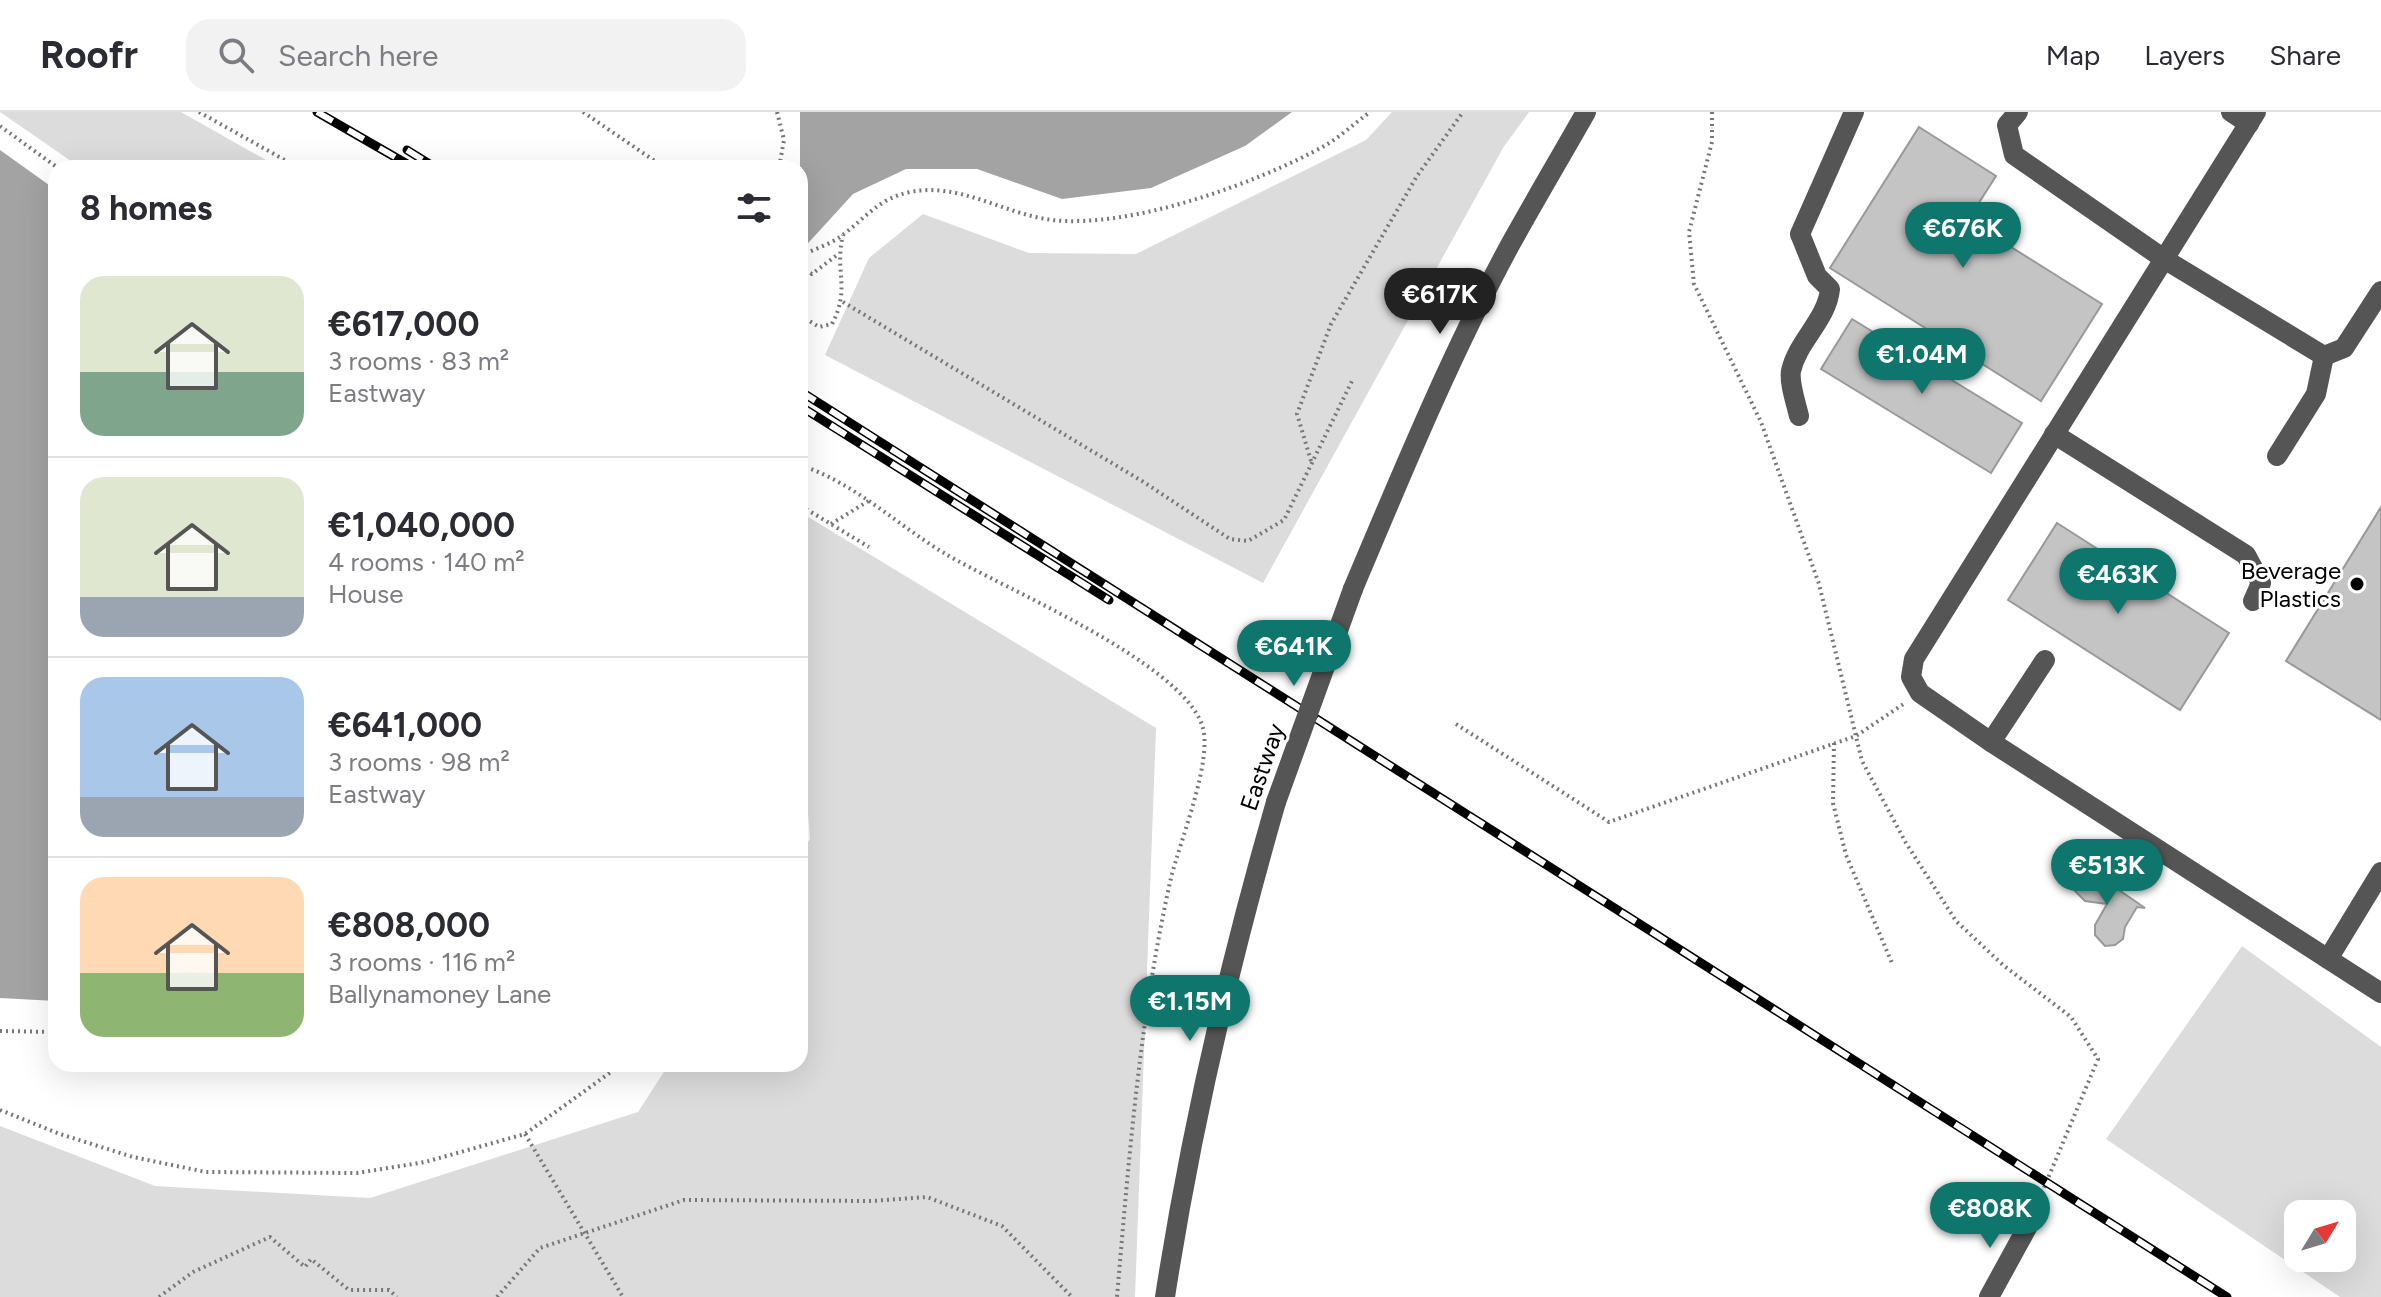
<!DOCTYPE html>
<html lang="en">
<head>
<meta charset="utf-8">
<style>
  body { margin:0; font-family:Figtree,sans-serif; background:#f2f2f3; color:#2b2b33; height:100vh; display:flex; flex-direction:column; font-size:30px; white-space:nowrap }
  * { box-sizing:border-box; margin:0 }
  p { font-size:26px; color:#7c7c81 }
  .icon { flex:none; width:44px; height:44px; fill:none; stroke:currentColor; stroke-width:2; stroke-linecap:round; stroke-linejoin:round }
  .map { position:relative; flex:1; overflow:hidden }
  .side { position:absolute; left:48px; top:48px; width:760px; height:912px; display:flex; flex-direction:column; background:#fff; border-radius:24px; box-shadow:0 8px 32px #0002 }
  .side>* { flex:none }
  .needle { width:52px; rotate:52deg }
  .controls { position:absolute; left:2284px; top:1088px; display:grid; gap:16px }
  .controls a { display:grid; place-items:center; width:72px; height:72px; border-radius:16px; background:#fff; box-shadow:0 8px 32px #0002; font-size:40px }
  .price { position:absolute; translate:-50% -68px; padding:0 18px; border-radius:28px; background:#0f766e; color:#fff; font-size:26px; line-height:52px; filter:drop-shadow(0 2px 4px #0008) }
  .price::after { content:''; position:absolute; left:50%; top:48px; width:24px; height:18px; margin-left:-12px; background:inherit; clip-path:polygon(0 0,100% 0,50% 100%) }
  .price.on { background:#222; color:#fff }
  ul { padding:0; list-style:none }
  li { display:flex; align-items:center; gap:24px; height:200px; padding:0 32px }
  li+li { border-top:2px solid #e1e1e2 }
  li span { display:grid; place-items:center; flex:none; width:224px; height:160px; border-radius:24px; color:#555 }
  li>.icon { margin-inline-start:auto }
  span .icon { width:96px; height:96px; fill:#fffc; stroke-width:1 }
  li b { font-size:34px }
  h2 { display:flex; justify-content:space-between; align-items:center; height:96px; padding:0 32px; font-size:34px }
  header { display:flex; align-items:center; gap:48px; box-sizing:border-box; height:112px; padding:0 40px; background:#fff; border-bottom:2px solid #e1e1e2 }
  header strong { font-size:38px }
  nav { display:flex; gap:44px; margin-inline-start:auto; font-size:28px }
  .search { width:560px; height:72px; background:#f2f2f3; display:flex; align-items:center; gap:20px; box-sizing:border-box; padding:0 28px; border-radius:24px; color:#7c7c81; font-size:30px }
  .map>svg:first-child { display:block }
</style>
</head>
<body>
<header>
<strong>Roofr</strong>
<div class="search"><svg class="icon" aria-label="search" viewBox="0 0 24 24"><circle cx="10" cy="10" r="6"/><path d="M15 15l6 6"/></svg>Search here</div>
<nav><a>Map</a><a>Layers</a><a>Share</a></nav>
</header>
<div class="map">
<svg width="2381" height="1185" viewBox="0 0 2381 1185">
  <rect width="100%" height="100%" fill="#fff"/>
  <!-- green -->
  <g fill="#dcdcdc" fill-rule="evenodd">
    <polygon points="0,0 181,0 280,56 81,56"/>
    <polygon points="1392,0 1529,0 1503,36 1263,471 825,243 869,146 923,102 1029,141 1136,142 1366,28"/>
    <polygon points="800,400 1156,616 1135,1185 0,1185 0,1014 155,1074 370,1086 638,1000 669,952 800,952 800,743 810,727 800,594"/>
    <path d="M2242 834 2381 935V1185H2340L2106 1027ZM2342 1102V1146H2298V1102Z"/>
  </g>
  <!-- water -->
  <g fill="#a3a3a3">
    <polygon points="800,0 1292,0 1245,34 1151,76 1062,87 977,57 906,57 853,82 800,140"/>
    <polygon points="0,38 56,78 56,889 0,886"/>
  </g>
  <!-- building -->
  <g fill="#c4c4c4" stroke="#999" stroke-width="2">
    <polygon points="1919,15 1996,64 1968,108 2102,192 2041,289 1830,156"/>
    <polygon points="1852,207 2022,311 1991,361 1821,257"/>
    <polygon points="2381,395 2381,608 2286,549"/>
    <polygon points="2057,411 2229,521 2180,598 2008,488"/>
    <polygon points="2090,758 2145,796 2137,795 2125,815 2123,827 2115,833 2105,834 2095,823 2095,813 2107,792 2085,789 2074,778 2077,764"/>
  </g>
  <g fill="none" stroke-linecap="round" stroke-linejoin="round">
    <!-- path -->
    <g stroke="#777" stroke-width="4" stroke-dasharray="2 4" stroke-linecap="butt">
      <polyline points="199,0 299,56"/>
      <polyline points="583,0 665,56"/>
      <polyline points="777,0 784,28 779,56"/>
      <polyline points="1712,0 1712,30 1689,120 1694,172 1761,310 1819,472 1862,649 1906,731 1956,809 2003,853 2071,905 2098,947 2036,1095"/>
      <polyline points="0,14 58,56"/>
      <path d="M800 144C814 137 832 132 844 122 866 105 880 86 910 80 960 70 1004 102 1052 108 1130 117 1258 71 1326 33 1341 24 1355 11 1370 0"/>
      <polyline points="800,155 812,162 837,143"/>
      <polyline points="843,190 1142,369 1230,427 1248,429 1284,408 1352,269"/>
      <path d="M800 203 819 215 832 212C851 176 834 160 843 123"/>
      <polyline points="1311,349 1297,302 1331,212 1417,64 1463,0"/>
      <path d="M800 353C855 371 896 412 944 441 1004 477 1180 549 1202 613 1214 646 1180 729 1171 766 1140 903 1129 1045 1117 1185"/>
      <polyline points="801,394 869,435"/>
      <polyline points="831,412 870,388"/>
      <polyline points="1456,612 1609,710 1856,624 1905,591"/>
      <polyline points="1834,631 1833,691 1846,743 1892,851"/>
      <polyline points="0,919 56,920"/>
      <polyline points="0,998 60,1022 133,1045 206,1060 357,1061 425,1050 525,1022 622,952"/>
      <polyline points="525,1022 623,1185"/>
      <polyline points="159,1185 193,1160 270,1125 305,1155 311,1147 349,1178 389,1178 397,1185"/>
      <polyline points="497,1185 540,1136 684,1088 872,1089 927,1085 1002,1114 1072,1185"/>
    </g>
    <!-- minor -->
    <g stroke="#555" stroke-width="20">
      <polyline points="2018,0 2007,13 2014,43 2164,147 2324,244 2344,236 2381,179"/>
      <polyline points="2231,0 2249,12"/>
      <polyline points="2256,0 1914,547 1911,565 1920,581 1991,630 2381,881"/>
      <path d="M1799 304C1796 291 1789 271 1791 259 1798 228 1827 208 1830 177L1817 164 1800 122 1854 0"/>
      <polyline points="2054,322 2246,443 2261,471 2253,489"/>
      <polyline points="2277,344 2316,282 2324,244"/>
      <path d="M1353 477C1402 361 1450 244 1510 133 1535 88 1561 44 1586 0"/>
      <polyline points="1991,630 2045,548"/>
      <polyline points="2328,847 2381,760"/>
      <path d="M1165 1185C1191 1017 1229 853 1276 690"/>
      <polyline points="1989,1185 2029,1112"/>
    </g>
    <!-- rail casing -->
    <g stroke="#000" stroke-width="9">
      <g id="rail">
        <polyline points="317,0 414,56"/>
        <polyline points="407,38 436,56"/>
        <polyline points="800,279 2227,1185"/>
        <polyline points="800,294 1109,488"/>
      </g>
    </g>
    <!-- rail -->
    <use href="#rail" stroke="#fff" stroke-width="6" stroke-dasharray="18" stroke-linecap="butt"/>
    <!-- minor-bridge -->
    <polyline stroke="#555" stroke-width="20" points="1276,690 1353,477"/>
  </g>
  <!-- markers -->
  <circle fill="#000" stroke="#fff" stroke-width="3" cx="2357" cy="472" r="8"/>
  <g text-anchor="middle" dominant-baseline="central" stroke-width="6" stroke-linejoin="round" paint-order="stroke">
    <!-- poi labels -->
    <g font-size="24" fill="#000" stroke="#fff" text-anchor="end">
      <text x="2341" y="458">Beverage<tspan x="2341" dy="28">Plastics</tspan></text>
    </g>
    <!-- street labels -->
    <g font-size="24" fill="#000" stroke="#fff">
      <text transform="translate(1262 655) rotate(-71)">Eastway</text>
    </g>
  </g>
</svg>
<div class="controls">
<a><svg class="needle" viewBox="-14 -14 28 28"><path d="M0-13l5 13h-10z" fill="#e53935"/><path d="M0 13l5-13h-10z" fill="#7c7c81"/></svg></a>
</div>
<b class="price" style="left:1963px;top:158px">€676K</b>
<b class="price on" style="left:1440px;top:224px">€617K</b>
<b class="price" style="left:1922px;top:284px">€1.04M</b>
<b class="price" style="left:2118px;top:504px">€463K</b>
<b class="price" style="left:1294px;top:576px">€641K</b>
<b class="price" style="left:2107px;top:795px">€513K</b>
<b class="price" style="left:1190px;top:931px">€1.15M</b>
<b class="price" style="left:1990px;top:1138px">€808K</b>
<section class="side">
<h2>8 homes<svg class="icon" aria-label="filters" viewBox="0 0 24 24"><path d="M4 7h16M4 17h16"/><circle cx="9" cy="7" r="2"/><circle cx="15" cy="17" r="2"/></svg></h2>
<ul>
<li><span style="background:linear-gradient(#dfe7d0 60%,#7fa58c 0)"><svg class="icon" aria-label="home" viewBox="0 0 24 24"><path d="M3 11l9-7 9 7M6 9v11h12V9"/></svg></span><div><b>€617,000</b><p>3 rooms · 83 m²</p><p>Eastway</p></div></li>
<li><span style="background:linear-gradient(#dfe7d0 75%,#9aa5b1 0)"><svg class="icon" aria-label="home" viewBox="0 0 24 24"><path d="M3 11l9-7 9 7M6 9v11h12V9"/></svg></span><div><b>€1,040,000</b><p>4 rooms · 140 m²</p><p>House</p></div></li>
<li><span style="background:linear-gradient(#a9c7e8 75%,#9aa5b1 0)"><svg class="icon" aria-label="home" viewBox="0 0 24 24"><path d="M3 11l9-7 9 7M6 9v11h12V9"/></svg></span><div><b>€641,000</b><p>3 rooms · 98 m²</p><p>Eastway</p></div></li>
<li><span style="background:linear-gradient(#ffd9b3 60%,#8fb573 0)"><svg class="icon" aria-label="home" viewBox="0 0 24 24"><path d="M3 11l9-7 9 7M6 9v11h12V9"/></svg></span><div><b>€808,000</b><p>3 rooms · 116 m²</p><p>Ballynamoney Lane</p></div></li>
</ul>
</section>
</div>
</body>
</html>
